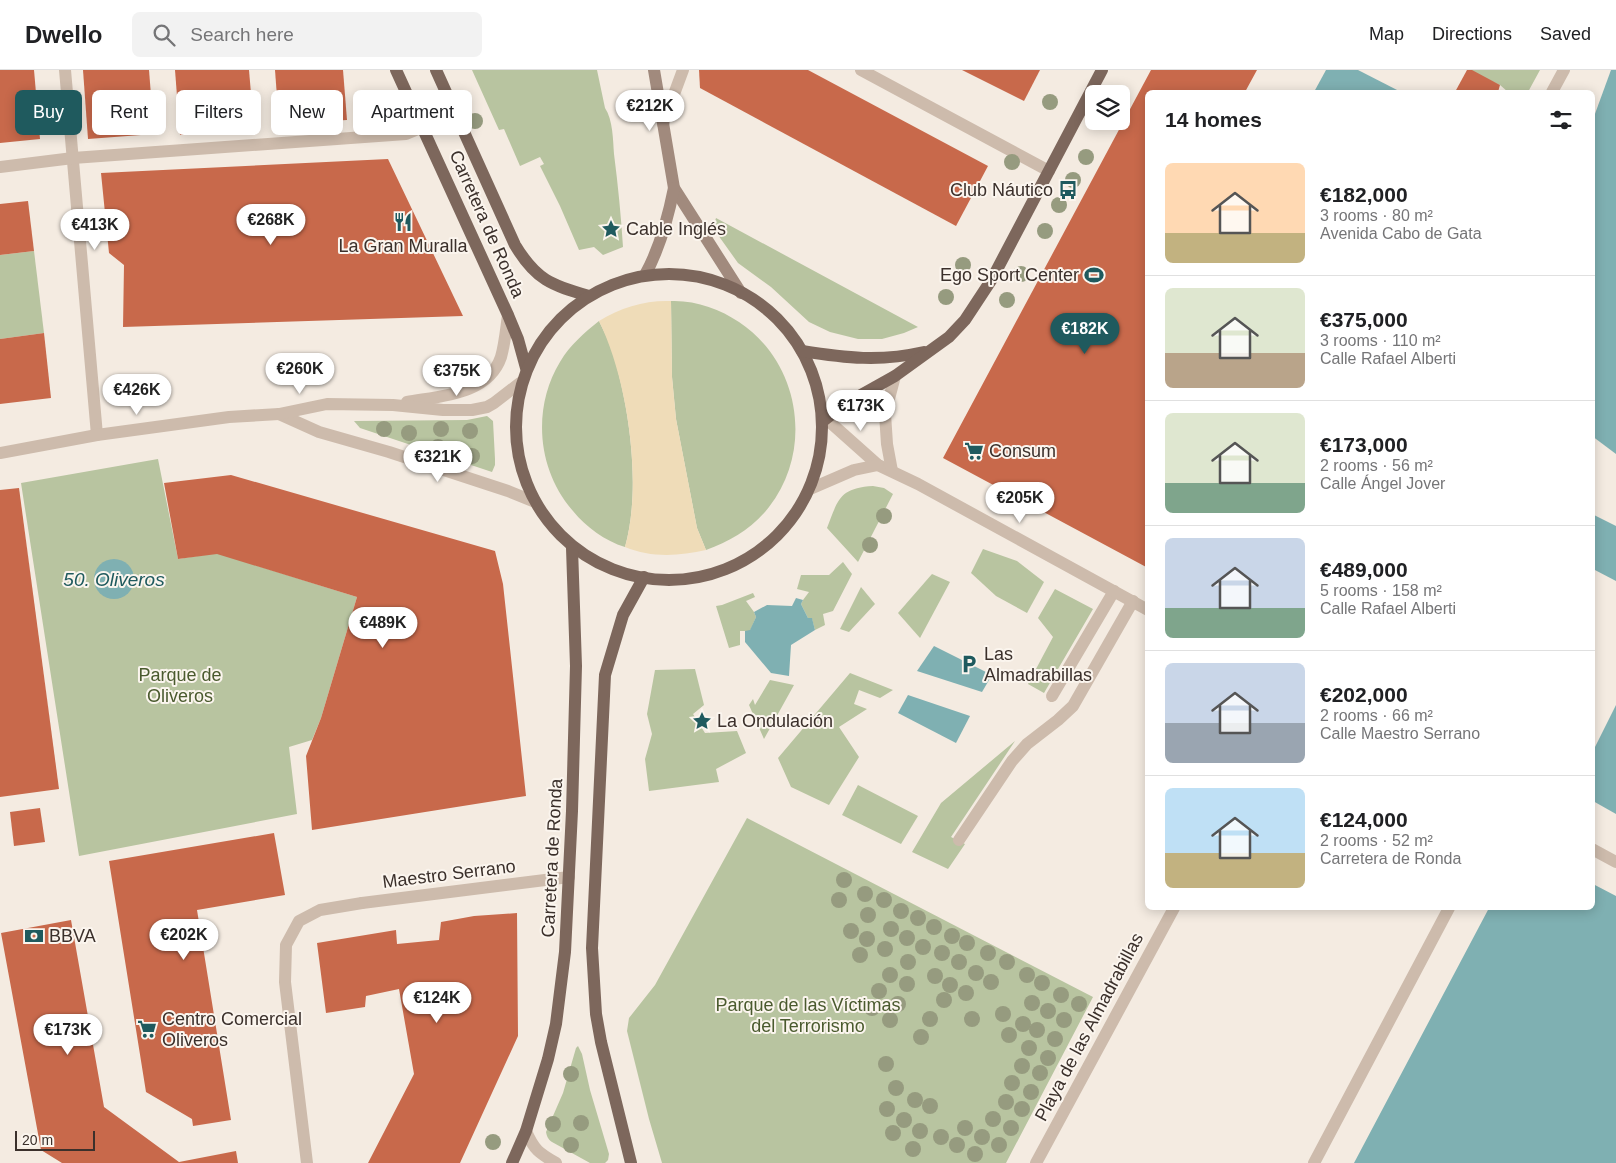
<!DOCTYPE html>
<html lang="en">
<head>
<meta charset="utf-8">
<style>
  body { margin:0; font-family:Helvetica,sans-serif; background:#f2f2f2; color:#202124; height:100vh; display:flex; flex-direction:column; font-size:19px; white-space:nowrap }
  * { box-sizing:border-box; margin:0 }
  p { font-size:16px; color:#757577 }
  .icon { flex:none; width:28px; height:28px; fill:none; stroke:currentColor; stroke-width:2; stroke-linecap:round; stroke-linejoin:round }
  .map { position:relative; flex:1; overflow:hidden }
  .details { position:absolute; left:1145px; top:20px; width:450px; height:820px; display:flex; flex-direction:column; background:#fff; border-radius:8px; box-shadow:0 2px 12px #0003 }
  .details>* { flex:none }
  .banner { position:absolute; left:15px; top:20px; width:475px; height:45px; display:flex; gap:10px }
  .controls { position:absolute; left:1085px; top:15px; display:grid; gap:10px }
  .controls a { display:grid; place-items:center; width:45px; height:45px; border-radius:8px; background:#fff; box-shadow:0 2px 12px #0003; font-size:25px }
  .scale { position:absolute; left:15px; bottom:12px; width:80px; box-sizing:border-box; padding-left:5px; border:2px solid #3b302b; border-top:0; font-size:14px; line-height:18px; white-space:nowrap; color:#3b302b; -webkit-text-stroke:4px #fbf5ee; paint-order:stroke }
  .price { position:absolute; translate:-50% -42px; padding:0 11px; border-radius:18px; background:#fff; color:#222; font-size:16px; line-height:32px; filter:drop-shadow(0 1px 2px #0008) }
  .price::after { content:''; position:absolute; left:50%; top:30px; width:15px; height:11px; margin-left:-8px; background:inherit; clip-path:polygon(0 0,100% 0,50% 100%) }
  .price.current { background:#1f5a5e; color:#fff }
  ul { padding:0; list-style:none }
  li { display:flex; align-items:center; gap:15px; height:125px; padding:0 20px }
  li+li { border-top:1px solid #e0e0e0 }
  li span { display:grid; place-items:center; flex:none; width:140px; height:100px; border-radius:8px; color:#555 }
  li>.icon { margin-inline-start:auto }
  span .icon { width:60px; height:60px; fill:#fffc; stroke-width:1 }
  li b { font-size:21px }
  h2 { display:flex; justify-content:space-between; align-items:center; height:60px; padding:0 20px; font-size:21px }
  .pill { padding:0 18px; border-radius:8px; background:#fff; box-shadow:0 2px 12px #0003; font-size:18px; line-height:45px }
  .pill.current { background:#1f5a5e; color:#fff }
  header { display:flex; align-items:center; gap:30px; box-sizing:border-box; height:70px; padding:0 25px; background:#fff; border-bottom:1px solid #e0e0e0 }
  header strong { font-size:24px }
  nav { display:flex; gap:28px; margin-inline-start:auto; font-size:18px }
  .search { width:350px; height:45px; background:#f2f2f2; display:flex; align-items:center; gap:12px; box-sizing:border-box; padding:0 18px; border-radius:8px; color:#757577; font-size:19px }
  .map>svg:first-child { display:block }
</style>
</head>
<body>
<header>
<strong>Dwello</strong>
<div class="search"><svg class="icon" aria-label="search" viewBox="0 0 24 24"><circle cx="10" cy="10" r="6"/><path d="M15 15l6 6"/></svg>Search here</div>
<nav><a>Map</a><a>Directions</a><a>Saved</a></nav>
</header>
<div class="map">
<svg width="1616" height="1093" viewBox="0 0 1616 1093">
  <rect width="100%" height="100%" fill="#f4ebe1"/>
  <!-- green -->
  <g fill="#b8c4a0">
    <path d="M472 0H597L605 38C613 50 613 70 614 84 618 115 621 146 623 177L603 185 594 177 579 180 560 136 540 96 544 94 540 87 520 96 504 59 499 60Z"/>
    <polygon points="1468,0 1540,0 1528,22 1508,22 1500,15"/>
    <polygon points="716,148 918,257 904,263 882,269 858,269 830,262 809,252 771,217 738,193 713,158"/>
    <polygon points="34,181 44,263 0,269 0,185"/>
    <path d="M671 231C695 230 720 239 739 252 800 293 814 379 769 437 753 458 731 471 706 480L697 458 676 349 672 307Z"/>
    <path d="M599 251C604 262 610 272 613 283 630 340 641 420 625 477 605 471 586 457 573 441 537 400 532 338 560 292 570 275 584 263 599 251Z"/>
    <polygon points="487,346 493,351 495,389 495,395 492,402 360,358 354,351 467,350"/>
    <polygon points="158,389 178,489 217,483 357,527 321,648 312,670 289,677 297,744 79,786 21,413"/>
    <path d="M873 416 884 418 893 424 858 492 827 458C838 430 839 418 873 416Z"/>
    <polygon points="983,479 1017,491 1044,512 1027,543 996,526 971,503"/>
    <polygon points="843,492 852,504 833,541 823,544 825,555 815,560 812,549 808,548 801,534 803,530 809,522 797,519 801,505 829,505"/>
    <polygon points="932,504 950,512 920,568 898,543"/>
    <polygon points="861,517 875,534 849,562 840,559"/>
    <polygon points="1055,519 1093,539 1044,623 1028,614 1053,567 1038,548"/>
    <polygon points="753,523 755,527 746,531 754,542 756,547 750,561 740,561 740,575 729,578 716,536 722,535"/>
    <polygon points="695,599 704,635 693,644 705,663 737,661 746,683 716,699 719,712 649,721 645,689 652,664 647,644 655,600"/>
    <polygon points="850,603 893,620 880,628 859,620 854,634 867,639 839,657 859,687 829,735 791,717 778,688"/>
    <polygon points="770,610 794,615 764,669 749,635 753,629 755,635"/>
    <polygon points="1015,671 951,767 965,774 948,799 912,782 941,733"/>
    <polygon points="858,715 918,746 901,774 842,745"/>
    <polygon points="747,748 1093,927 1006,1093 662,1093 649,1049 627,961 629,948 655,915"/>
    <path d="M578 976 582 984 590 1020 609 1084 608 1090 605 1093H590L552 1072C548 1069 547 1067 546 1062L563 1023 576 978Z"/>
  </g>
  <!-- sand -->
  <path fill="#efdcb8" d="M671 231 672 307 676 349 697 458 706 480C679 486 651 488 625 477 643 414 628 310 599 251 621 237 646 230 671 231Z"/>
  <!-- water -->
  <g fill="#7fb0b2">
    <polygon points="1326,0 1358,0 1401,22 1314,22"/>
    <polygon points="1611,0 1616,0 1616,384 1592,366 1592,52"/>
    <polygon points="1592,444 1616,456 1616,511 1593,499"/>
    <circle cx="114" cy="509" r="20"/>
    <polygon points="796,528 803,530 801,534 808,548 812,548 815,560 791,575 789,606 771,603 745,572 745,561 750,560 756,547 754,542 767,535 792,536"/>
    <polygon points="934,576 992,605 982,622 917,601"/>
    <polygon points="908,625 970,646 956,673 898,643"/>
    <polygon points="1616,635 1616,744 1593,731 1593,681"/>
    <polygon points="1593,814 1616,826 1616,1093 1354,1093 1489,838 1592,838"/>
  </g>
  <!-- building -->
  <g fill="#c8694b">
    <polygon points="0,0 34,0 40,69 0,73"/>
    <polygon points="83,0 149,0 154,64 88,69"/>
    <polygon points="175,0 249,0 254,59 180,65"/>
    <polygon points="275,0 343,0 347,50 279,54"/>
    <polygon points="699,0 808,0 988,96 956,156 700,18"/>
    <polygon points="962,0 1040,0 1024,31"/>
    <polygon points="1151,0 1257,0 1245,22 1148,22 1148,498 943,388"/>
    <polygon points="1467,0 1472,0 1500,15 1498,22 1455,22"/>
    <polygon points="388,89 463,246 123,257 124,195 109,183 101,103"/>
    <polygon points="28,131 34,181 0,185 0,134"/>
    <polygon points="44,263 51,328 0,334 0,269"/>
    <polygon points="231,405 495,481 503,514 526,726 312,760 306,686 321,648 357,527 217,484 178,489 164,413"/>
    <polygon points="19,418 59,719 0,727 0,420"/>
    <polygon points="40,738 45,772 14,776 10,742"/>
    <polygon points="274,763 285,825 197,840 231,1050 193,1056 192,1049 146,1022 109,791"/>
    <polygon points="517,843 518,966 460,1093 368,1093 414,1004 399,919 366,926 365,937 326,943 317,873 396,860 397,874 439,870 441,852 474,846"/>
    <polygon points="71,850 104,1037 179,1092 236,1081 238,1093 62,1093 41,1080 1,863"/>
  </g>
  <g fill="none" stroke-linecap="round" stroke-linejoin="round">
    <!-- service -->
    <g stroke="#cdbbac" stroke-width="12">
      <polyline points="1052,626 1114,521"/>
      <polyline points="959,770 1012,691 1027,674 1058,650 1073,636 1133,531"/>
      <polyline points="1592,779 1616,792"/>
      <polyline points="362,833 569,807"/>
      <polyline points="1314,1093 1449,838"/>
    </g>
    <!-- pedestrian -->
    <g stroke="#cdbbac" stroke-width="12">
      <polyline points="1552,22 1564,0"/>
      <polyline points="307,1093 285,912 286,875 299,851 320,840 362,833"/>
      <polyline points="1036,1093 1174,838"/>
    </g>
    <!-- minor -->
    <g stroke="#cdbbac" stroke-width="12">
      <polyline points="65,0 97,365"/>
      <polyline points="861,0 1049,101"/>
      <polyline points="663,54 683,0"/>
      <polyline points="0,97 73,88 406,64 423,57"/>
      <polyline points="823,346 878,395 918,414 1148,540"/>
      <polyline points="892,401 887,374 885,344 895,306"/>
      <polyline points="810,419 854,400 878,395"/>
      <path d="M526 1061C534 1080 539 1083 556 1093"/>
    </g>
    <!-- tertiary -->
    <g stroke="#cdbbac" stroke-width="12">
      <path d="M407 332C440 326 488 325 501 287 505 273 506 259 508 245"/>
      <polyline points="279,344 319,362 389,382 508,421 535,432"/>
      <polyline points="0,383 97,365 229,347 279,344 327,334 393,335 443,340 472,340 487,337 494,333 520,313"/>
    </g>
    <!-- secondary -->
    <g stroke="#a18a7d" stroke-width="12">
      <polyline points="654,0 674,118 741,223"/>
      <path d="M645 205C660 178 668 148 674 118"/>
    </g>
    <!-- primary -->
    <g stroke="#7d675c" stroke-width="12">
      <polyline points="396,0 508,245 518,269 526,298"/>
      <path d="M436 0 515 175C536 210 551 215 589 226"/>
      <circle cx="669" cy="357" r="153"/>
      <path d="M802 281C846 288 880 292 924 282"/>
      <polyline points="823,351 845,334 895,306 949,267 965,250 992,209 1102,0"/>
      <polyline points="512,1093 526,1061 548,989 556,954 565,882 572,741 576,596 572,478"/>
      <polyline points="631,1093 601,972 596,944 592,878 605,605 623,545 644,507"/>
    </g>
  </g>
  <!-- trees -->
  <g fill="#969b7f">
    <circle cx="1050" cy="32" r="8"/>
    <circle cx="475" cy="51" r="8"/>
    <circle cx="1086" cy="87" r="8"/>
    <circle cx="1012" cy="92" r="8"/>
    <circle cx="1073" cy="110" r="8"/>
    <circle cx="1059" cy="135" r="8"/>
    <circle cx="1045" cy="161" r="8"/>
    <circle cx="963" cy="195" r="8"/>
    <circle cx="1021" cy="204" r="8"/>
    <circle cx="946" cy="227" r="8"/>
    <circle cx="1007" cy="230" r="8"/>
    <circle cx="384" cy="359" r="8"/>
    <circle cx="441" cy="359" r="8"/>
    <circle cx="470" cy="361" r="8"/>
    <circle cx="409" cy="363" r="8"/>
    <circle cx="438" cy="377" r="8"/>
    <circle cx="472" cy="386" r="8"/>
    <circle cx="884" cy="446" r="8"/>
    <circle cx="870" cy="475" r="8"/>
    <circle cx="844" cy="810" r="8"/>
    <circle cx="865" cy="824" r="8"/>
    <circle cx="839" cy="830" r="8"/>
    <circle cx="884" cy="830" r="8"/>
    <circle cx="901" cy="841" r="8"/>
    <circle cx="868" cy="845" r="8"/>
    <circle cx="918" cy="848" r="8"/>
    <circle cx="934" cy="857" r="8"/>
    <circle cx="891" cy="859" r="8"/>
    <circle cx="851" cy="861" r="8"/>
    <circle cx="952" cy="866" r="8"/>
    <circle cx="907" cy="868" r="8"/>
    <circle cx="867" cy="869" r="8"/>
    <circle cx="967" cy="873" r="8"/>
    <circle cx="923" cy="877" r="8"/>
    <circle cx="885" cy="879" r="8"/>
    <circle cx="942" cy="883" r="8"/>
    <circle cx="988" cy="883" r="8"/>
    <circle cx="860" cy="885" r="8"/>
    <circle cx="908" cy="892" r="8"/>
    <circle cx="959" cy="892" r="8"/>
    <circle cx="1007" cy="892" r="8"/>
    <circle cx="976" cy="903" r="8"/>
    <circle cx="890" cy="905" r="8"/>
    <circle cx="1027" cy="905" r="8"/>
    <circle cx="935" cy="906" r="8"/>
    <circle cx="991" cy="912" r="8"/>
    <circle cx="1042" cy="913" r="8"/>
    <circle cx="907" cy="914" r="8"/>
    <circle cx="950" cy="915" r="8"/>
    <circle cx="879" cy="921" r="8"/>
    <circle cx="966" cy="923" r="8"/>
    <circle cx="1061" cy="925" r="8"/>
    <circle cx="944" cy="930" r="8"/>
    <circle cx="1032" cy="933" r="8"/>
    <circle cx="898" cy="934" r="8"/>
    <circle cx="1079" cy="934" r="8"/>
    <circle cx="872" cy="938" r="8"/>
    <circle cx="1048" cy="941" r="8"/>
    <circle cx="1003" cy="944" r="8"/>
    <circle cx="930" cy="949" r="8"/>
    <circle cx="972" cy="949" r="8"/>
    <circle cx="890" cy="950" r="8"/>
    <circle cx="1064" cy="950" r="8"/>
    <circle cx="1023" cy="954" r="8"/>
    <circle cx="1037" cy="960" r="8"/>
    <circle cx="1009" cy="965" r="8"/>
    <circle cx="921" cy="967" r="8"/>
    <circle cx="1055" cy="969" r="8"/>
    <circle cx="1029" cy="978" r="8"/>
    <circle cx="1048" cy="988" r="8"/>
    <circle cx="886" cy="994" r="8"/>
    <circle cx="1022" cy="996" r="8"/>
    <circle cx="1040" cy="1003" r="8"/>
    <circle cx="571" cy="1004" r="8"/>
    <circle cx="1012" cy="1013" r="8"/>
    <circle cx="896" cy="1018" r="8"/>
    <circle cx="1031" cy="1022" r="8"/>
    <circle cx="915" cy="1030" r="8"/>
    <circle cx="1006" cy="1032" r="8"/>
    <circle cx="930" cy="1036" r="8"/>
    <circle cx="887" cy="1039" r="8"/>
    <circle cx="1022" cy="1039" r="8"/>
    <circle cx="993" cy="1049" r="8"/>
    <circle cx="904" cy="1050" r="8"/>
    <circle cx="581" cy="1053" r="8"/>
    <circle cx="553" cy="1054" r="8"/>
    <circle cx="965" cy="1058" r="8"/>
    <circle cx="1011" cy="1058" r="8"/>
    <circle cx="920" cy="1061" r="8"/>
    <circle cx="893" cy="1063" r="8"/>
    <circle cx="941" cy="1067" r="8"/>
    <circle cx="982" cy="1067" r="8"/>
    <circle cx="493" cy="1072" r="8"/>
    <circle cx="571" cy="1075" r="8"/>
    <circle cx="957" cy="1075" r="8"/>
    <circle cx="999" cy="1075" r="8"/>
    <circle cx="913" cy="1079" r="8"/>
    <circle cx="975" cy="1084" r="8"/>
  </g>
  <!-- icons -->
  <defs>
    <g id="bus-bare" transform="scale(1.5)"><path d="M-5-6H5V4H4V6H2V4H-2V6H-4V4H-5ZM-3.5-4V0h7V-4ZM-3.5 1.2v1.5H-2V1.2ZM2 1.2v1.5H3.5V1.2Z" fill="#1f5a5e" stroke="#fbf5ee" stroke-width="2.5" paint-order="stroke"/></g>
    <g id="restaurant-bare" transform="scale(1.5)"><path d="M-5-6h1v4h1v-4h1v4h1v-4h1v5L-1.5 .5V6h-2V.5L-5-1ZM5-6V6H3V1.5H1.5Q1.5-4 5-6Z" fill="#1f5a5e" stroke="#fbf5ee" stroke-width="2.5" paint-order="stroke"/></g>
    <g id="sight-bare" transform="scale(1.5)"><path d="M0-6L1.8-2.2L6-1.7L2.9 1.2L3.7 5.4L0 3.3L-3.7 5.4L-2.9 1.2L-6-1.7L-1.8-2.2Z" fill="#1f5a5e" stroke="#fbf5ee" stroke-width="2.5" paint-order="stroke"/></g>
    <g id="stadium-bare" transform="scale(1.5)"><path d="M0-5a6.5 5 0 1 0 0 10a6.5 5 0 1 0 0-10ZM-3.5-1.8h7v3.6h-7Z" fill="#1f5a5e" stroke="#fbf5ee" stroke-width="2.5" paint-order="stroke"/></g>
    <g id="supermarket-bare" transform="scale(1.5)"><path d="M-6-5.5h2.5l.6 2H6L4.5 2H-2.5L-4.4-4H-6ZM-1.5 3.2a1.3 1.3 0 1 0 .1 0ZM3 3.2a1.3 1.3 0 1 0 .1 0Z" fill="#1f5a5e" stroke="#fbf5ee" stroke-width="2.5" paint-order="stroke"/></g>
    <g id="parking-bare" transform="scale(1.5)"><path d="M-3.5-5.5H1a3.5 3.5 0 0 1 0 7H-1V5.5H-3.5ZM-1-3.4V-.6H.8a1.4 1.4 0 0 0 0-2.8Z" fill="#1f5a5e" stroke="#fbf5ee" stroke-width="2.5" paint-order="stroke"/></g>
    <g id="bank-bare" transform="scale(1.5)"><path d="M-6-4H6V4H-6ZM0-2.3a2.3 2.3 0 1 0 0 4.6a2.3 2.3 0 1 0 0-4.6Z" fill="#1f5a5e" stroke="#fbf5ee" stroke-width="2.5" paint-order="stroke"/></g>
  </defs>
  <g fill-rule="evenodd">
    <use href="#bus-bare" x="1068" y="120"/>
    <use href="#restaurant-bare" x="403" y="152"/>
    <use href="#sight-bare" x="611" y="159"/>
    <use href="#stadium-bare" x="1094" y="205"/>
    <use href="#supermarket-bare" x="974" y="381"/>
    <use href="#parking-bare" x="969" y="594"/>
    <use href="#sight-bare" x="702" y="651"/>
    <use href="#bank-bare" x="34" y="866"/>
    <use href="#supermarket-bare" x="147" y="959"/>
  </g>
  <g text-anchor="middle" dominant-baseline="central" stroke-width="4" stroke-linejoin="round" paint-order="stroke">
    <!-- poi labels -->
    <g font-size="18" fill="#3b302b" stroke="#fbf5ee" text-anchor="start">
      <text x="1053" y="120" text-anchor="end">Club Náutico</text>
      <text x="626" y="159">Cable Inglés</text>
      <text x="403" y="176" text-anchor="middle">La Gran Muralla</text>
      <text x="1079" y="205" text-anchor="end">Ego Sport Center</text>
      <text x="989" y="381">Consum</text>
      <text x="984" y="584">Las<tspan x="984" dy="21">Almadrabillas</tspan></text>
      <text x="717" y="651">La Ondulación</text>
      <text x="49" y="866">BBVA</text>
      <text x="162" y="949">Centro Comercial<tspan x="162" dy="21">Oliveros</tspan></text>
    </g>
    <!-- street labels -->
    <g font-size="18" fill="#3b302b" stroke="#fbf5ee">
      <text transform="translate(487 154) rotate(66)">Carretera de Ronda</text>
      <text transform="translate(552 788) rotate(-87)">Carretera de Ronda</text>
      <text transform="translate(449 804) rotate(-7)">Maestro Serrano</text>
      <text transform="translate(1089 957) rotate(-62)">Playa de las Almadrabillas</text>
    </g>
    <!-- park labels -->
    <g font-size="18" fill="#4a5a2e" stroke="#fbf5ee">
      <text x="180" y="605">Parque de<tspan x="180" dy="21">Oliveros</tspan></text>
      <text x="808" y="935">Parque de las Víctimas<tspan x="808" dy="21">del Terrorismo</tspan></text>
    </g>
    <!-- water labels -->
    <g font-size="19" font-style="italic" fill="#1f5a5e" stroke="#fbf5ee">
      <text x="114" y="509">50. Oliveros</text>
    </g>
  </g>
</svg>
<div class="controls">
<a><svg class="icon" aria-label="layers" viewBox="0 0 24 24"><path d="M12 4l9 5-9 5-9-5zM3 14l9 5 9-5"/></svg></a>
</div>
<div class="scale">20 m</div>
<b class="price" style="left:650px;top:62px">€212K</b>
<b class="price" style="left:271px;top:176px">€268K</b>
<b class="price" style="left:95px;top:181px">€413K</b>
<b class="price current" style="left:1085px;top:285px">€182K</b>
<b class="price" style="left:300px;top:325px">€260K</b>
<b class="price" style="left:457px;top:327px">€375K</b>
<b class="price" style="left:137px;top:346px">€426K</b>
<b class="price" style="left:861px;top:362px">€173K</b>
<b class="price" style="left:438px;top:413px">€321K</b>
<b class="price" style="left:1020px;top:454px">€205K</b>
<b class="price" style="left:383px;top:579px">€489K</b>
<b class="price" style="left:184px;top:891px">€202K</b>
<b class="price" style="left:437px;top:954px">€124K</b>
<b class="price" style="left:68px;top:986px">€173K</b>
<div class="banner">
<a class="pill current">Buy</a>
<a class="pill">Rent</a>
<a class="pill">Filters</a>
<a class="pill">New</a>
<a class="pill">Apartment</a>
</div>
<section class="details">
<h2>14 homes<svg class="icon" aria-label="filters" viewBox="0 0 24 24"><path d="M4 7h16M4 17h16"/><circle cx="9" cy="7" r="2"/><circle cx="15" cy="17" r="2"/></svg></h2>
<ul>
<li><span style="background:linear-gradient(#ffd9b3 70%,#c2b280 0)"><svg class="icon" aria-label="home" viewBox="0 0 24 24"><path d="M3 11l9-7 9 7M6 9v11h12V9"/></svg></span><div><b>€182,000</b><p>3 rooms · 80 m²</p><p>Avenida Cabo de Gata</p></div></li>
<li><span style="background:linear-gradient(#dfe7d0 65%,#b9a48a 0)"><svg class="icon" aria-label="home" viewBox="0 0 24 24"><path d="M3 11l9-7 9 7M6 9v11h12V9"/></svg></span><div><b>€375,000</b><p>3 rooms · 110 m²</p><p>Calle Rafael Alberti</p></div></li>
<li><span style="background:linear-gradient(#dfe7d0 70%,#7fa58c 0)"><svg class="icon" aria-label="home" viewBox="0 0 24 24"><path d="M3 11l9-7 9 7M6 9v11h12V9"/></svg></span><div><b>€173,000</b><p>2 rooms · 56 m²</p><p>Calle Ángel Jover</p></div></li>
<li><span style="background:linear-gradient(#c9d6e8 70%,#7fa58c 0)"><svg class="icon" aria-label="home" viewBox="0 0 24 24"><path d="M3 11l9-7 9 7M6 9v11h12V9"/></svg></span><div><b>€489,000</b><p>5 rooms · 158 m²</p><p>Calle Rafael Alberti</p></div></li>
<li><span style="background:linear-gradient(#c9d6e8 60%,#9aa5b1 0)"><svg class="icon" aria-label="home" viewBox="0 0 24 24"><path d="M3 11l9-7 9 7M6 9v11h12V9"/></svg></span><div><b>€202,000</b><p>2 rooms · 66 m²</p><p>Calle Maestro Serrano</p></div></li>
<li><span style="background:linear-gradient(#bfe0f5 65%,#c2b280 0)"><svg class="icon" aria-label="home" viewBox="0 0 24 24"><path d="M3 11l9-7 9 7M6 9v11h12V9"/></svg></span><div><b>€124,000</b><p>2 rooms · 52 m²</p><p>Carretera de Ronda</p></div></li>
</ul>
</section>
</div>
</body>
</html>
